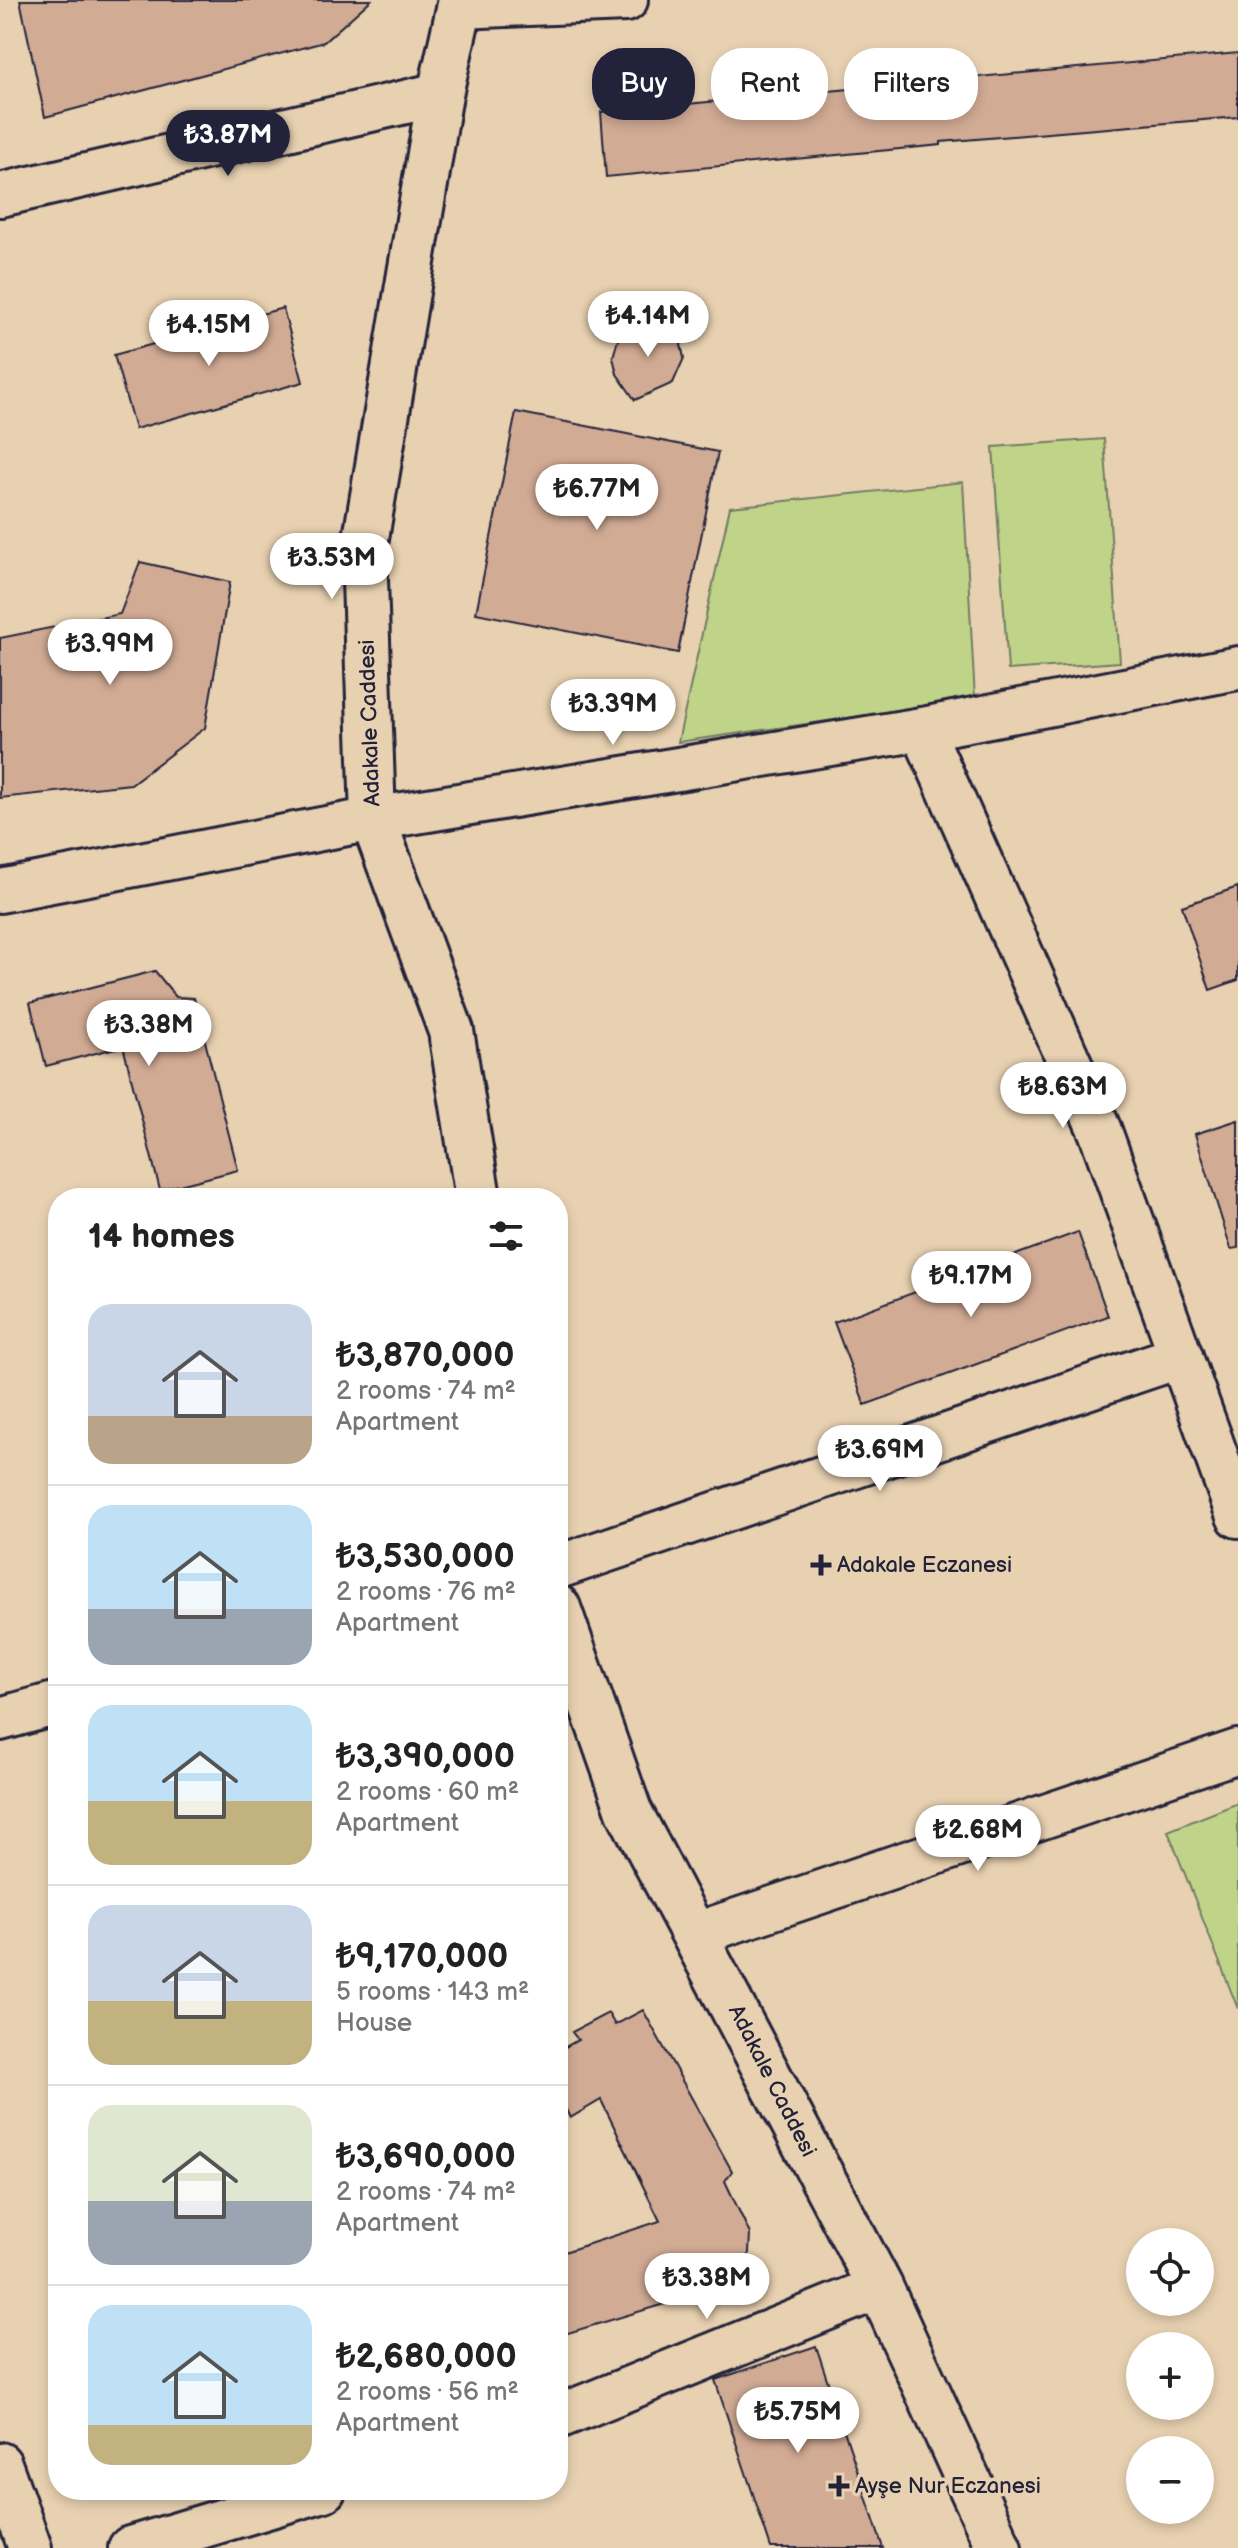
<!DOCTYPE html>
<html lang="en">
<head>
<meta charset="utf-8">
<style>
  body { margin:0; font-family:"Balsamiq Sans",sans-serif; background:#f2f2f2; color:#222; height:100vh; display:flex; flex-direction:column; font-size:30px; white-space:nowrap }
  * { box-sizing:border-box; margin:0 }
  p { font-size:26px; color:#767676 }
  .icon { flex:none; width:44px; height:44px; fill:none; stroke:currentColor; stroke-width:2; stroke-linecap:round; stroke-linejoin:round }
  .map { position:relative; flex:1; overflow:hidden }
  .details { position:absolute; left:48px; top:1188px; width:520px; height:1312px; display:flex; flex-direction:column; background:#fff; border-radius:32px; box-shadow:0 4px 12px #0003 }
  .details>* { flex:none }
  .banner { position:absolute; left:592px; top:48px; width:526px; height:72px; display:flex; gap:16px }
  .controls { position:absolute; left:1126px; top:2228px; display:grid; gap:16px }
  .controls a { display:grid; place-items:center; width:88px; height:88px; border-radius:50%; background:#fff; box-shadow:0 4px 12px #0003; font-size:40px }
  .price { position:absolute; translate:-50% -68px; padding:0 18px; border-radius:28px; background:#fff; color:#222; font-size:26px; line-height:52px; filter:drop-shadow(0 2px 4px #0008) }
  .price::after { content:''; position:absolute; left:50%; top:48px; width:24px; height:18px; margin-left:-12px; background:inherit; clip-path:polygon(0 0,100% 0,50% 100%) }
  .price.on { background:#22223b; color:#fff }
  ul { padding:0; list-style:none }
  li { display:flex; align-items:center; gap:24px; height:200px; padding:0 40px }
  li+li { border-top:2px solid #e0e0e0 }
  li span { display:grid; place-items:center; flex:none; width:224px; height:160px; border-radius:24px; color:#555 }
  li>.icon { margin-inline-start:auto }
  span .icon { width:96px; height:96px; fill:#fffc; stroke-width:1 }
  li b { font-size:34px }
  h2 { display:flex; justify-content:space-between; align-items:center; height:96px; padding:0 40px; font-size:34px }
  .chip { padding:0 28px; border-radius:32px; background:#fff; box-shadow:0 4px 12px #0003; font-size:28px; line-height:72px }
  .chip.on { background:#22223b; color:#fff }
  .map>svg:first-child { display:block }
</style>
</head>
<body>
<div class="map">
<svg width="1238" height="2548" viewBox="0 0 1238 2548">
  <rect width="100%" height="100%" fill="#e8d1b1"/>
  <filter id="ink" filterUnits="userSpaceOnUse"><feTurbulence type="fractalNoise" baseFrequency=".0125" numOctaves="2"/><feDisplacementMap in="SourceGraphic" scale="16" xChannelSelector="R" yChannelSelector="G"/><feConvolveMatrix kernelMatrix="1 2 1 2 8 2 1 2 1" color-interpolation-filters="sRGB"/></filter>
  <g filter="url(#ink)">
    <!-- green -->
    <g fill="#c0d489" stroke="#717b62" stroke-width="2">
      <polygon points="1104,439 1120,662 1008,670 993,447"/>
      <polygon points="963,482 975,700 678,742 730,507"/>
      <polygon points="1238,1803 1238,2009 1168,1831"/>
    </g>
    <!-- building -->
    <g fill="#d1ab94" stroke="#22223b" stroke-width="2">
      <polygon points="20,0 371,0 324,42 45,117"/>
      <polygon points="1238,53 1238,117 941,142 941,145 606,177 601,112"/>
      <polygon points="283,308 303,382 135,429 114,355"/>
      <polygon points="640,322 667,327 680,340 684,358 673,383 635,400 617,374 613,357 618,339"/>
      <polygon points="516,412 718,452 678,653 476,613"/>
      <polygon points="140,562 230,582 205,728 131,784 0,798 0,638 120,614"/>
      <polygon points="1238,887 1238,980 1210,990 1182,906"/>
      <polygon points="155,971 176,997 194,998 238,1170 160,1190 123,1046 46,1066 30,1003"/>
      <polygon points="1238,1120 1238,1248 1231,1249 1195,1134"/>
      <polygon points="1078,1232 1108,1316 865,1405 834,1322"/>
      <polygon points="643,2010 732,2171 725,2181 750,2234 749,2253 744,2268 730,2276 731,2284 558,2336 558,2254 660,2221 601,2100 570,2118 558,2093 558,2051 578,2040 572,2032 608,2013 615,2025"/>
      <polygon points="816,2346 883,2548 771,2548 715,2380"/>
    </g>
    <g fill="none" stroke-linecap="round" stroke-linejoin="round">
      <!-- minor casing -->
      <g stroke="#22223b" stroke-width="48">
        <g id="minor">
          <polyline points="459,7 626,0"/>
          <polyline points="0,195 440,94"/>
          <polyline points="922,729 1100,1131 1238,1516"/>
          <polyline points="0,891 373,819 922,729 1238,668"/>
          <polyline points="558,1567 1181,1356"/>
          <polyline points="0,1719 58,1703"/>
          <polyline points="696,1934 1238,1751"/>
          <polyline points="558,2417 880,2287"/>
          <polyline points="0,2464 30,2548"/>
          <polyline points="130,2548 324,2490"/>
        </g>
      </g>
      <!-- tertiary casing -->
      <g stroke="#22223b" stroke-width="50">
        <g id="tertiary">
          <polyline points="461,0 440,94 364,550 373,819 451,1031 478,1198"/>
          <polyline points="558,1608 629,1811 880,2287 999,2548"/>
        </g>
      </g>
      <!-- minor -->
      <use href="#minor" stroke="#e8d1b1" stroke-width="42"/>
      <!-- tertiary -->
      <use href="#tertiary" stroke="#e8d1b1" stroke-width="44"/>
    </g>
  </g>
  <!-- markers -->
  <g fill="#22223b" stroke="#e8d1b1" stroke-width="3">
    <path d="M817 1553h8v8h8v8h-8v8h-8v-8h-8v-8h8z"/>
    <path d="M835 2474h8v8h8v8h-8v8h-8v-8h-8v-8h8z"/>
  </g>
  <g text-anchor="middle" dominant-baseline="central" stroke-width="7" stroke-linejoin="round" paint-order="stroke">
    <!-- street labels -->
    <g font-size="22" fill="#22223b" stroke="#e8d1b1">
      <text transform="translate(370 723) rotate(-92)">Adakale Caddesi</text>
      <text transform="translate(772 2081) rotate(63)">Adakale Caddesi</text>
    </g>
    <!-- poi labels -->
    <g font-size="22" fill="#22223b" stroke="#e8d1b1" text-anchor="start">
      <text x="837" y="1565">Adakale Eczanesi</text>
      <text x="855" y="2486">Ayşe Nur Eczanesi</text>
    </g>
  </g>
</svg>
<div class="controls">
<a><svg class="icon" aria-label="locate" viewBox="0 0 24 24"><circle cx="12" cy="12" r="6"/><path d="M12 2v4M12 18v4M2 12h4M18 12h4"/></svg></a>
<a>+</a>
<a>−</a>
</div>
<b class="price on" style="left:228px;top:178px">₺3.87M</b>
<b class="price" style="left:648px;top:359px">₺4.14M</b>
<b class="price" style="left:209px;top:368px">₺4.15M</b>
<b class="price" style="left:597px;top:532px">₺6.77M</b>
<b class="price" style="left:332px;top:601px">₺3.53M</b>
<b class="price" style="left:110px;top:687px">₺3.99M</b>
<b class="price" style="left:613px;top:747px">₺3.39M</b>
<b class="price" style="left:149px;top:1068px">₺3.38M</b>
<b class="price" style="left:1063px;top:1130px">₺8.63M</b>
<b class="price" style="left:971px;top:1319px">₺9.17M</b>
<b class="price" style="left:880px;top:1493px">₺3.69M</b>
<b class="price" style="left:978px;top:1873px">₺2.68M</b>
<b class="price" style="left:707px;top:2321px">₺3.38M</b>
<b class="price" style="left:798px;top:2455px">₺5.75M</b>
<div class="banner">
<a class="chip on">Buy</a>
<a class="chip">Rent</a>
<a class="chip">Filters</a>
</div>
<section class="details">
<h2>14 homes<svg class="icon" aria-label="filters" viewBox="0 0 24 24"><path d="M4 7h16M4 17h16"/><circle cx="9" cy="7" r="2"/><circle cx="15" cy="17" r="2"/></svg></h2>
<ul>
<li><span style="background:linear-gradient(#c9d6e8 70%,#b9a48a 0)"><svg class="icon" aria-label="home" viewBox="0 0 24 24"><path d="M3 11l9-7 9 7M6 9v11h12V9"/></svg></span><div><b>₺3,870,000</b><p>2 rooms · 74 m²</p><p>Apartment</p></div></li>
<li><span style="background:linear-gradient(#bfe0f5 65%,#9aa5b1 0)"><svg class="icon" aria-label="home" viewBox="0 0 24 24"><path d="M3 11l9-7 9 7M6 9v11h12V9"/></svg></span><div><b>₺3,530,000</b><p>2 rooms · 76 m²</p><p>Apartment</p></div></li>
<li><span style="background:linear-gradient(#bfe0f5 60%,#c2b280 0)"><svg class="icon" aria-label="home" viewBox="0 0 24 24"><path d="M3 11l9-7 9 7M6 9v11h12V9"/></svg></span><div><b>₺3,390,000</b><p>2 rooms · 60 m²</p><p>Apartment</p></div></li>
<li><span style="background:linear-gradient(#c9d6e8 60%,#c2b280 0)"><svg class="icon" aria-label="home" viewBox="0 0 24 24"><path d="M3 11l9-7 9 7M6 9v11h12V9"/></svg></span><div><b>₺9,170,000</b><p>5 rooms · 143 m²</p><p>House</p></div></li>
<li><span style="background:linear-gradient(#dfe7d0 60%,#9aa5b1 0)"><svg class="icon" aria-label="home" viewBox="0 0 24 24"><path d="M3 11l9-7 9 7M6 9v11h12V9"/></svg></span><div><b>₺3,690,000</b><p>2 rooms · 74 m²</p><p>Apartment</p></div></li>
<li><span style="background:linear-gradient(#bfe0f5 75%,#c2b280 0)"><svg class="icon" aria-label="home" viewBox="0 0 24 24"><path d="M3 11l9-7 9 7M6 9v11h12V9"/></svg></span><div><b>₺2,680,000</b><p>2 rooms · 56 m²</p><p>Apartment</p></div></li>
</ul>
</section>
</div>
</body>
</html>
